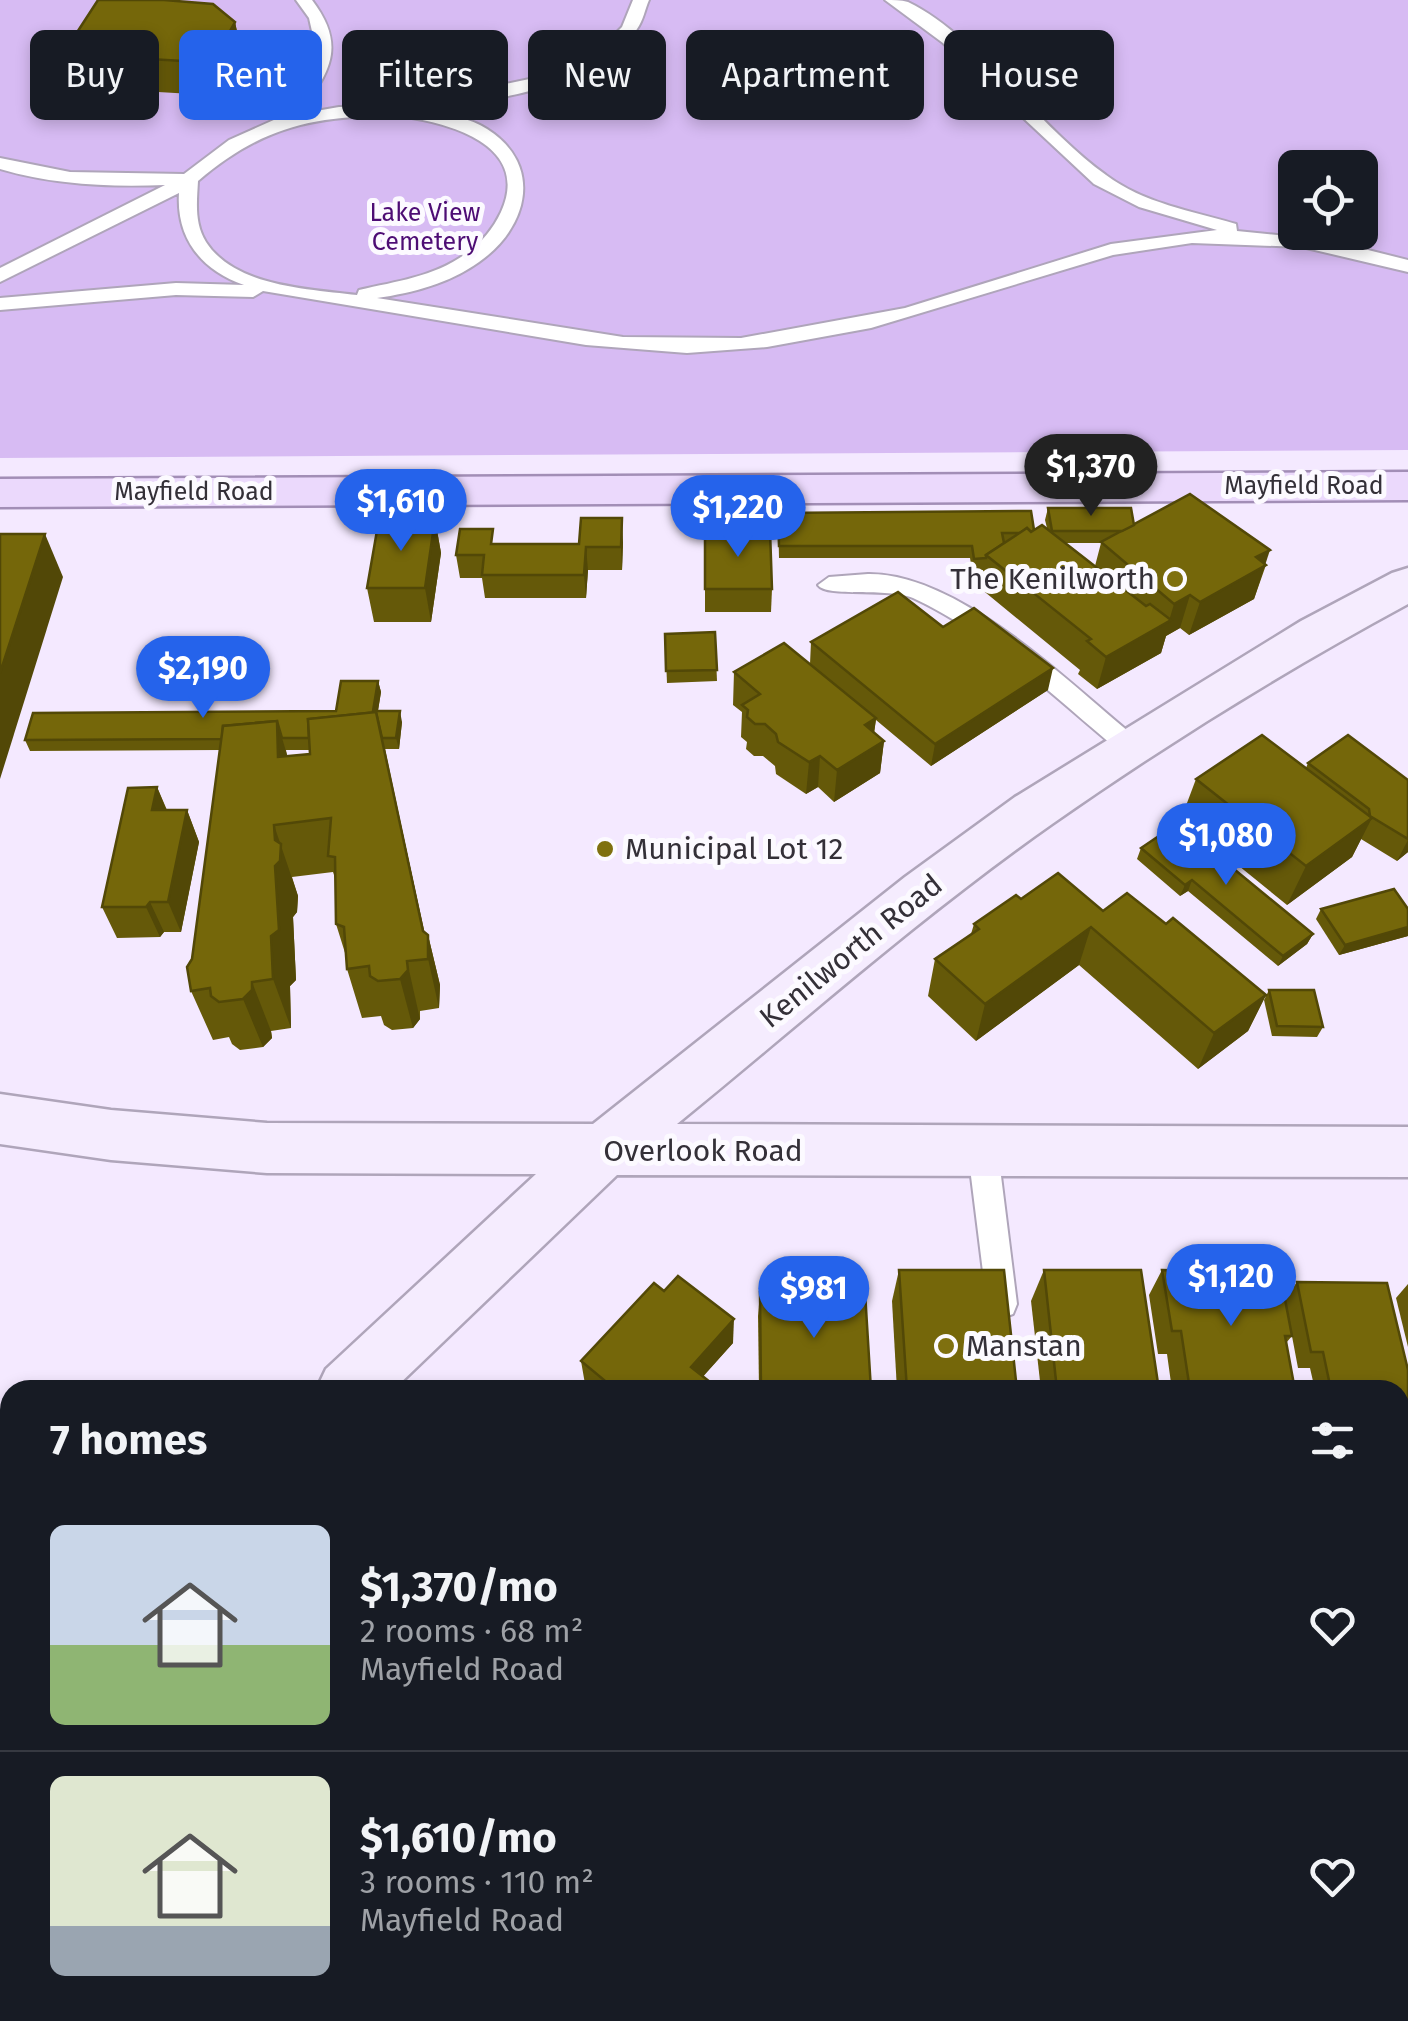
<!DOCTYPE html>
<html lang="en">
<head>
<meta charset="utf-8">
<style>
  body { margin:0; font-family:"Fira Sans",sans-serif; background:#20242c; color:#f1f3f6; height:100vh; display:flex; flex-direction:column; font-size:38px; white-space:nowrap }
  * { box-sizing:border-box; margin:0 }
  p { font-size:32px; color:#9ea1a6 }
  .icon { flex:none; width:55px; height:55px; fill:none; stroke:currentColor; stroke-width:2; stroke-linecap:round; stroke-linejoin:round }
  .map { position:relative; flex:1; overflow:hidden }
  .panel { position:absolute; left:0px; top:1380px; width:1410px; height:642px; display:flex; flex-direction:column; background:#171b24; border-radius:30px 30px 0 0; box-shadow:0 5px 15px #0003 }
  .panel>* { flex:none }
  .guide { position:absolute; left:30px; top:30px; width:1350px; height:90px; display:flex; gap:20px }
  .buttons { position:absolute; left:1278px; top:150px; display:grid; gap:20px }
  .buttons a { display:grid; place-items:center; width:100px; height:100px; border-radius:15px; background:#171b24; box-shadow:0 5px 15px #0003; font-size:50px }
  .price { position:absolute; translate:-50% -85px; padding:0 22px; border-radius:35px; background:#2563eb; color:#fff; font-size:32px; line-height:65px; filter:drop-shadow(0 2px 5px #0008) }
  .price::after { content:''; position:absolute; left:50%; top:60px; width:30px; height:22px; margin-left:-15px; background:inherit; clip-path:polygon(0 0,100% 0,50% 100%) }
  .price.current { background:#222; color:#fff }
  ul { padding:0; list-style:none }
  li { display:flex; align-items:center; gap:30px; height:250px; padding:0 50px }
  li+li { border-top:2px solid #363941 }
  li span { display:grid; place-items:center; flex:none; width:280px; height:200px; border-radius:15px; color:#555 }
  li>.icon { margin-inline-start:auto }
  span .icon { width:120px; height:120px; fill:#fffc; stroke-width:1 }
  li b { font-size:42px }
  h2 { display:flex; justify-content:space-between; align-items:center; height:120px; padding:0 50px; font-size:42px }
  .chip { padding:0 35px; border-radius:15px; background:#171b24; box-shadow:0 5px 15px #0003; font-size:35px; line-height:90px }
  .chip.current { background:#2563eb; color:#fff }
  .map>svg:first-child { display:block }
</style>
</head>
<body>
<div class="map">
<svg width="1408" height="2021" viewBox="0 0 1408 2021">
  <rect width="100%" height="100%" fill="#f4e9ff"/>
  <!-- green -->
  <path fill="#d7bbf3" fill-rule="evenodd" d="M0 0H1408V450L0 458ZM1295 168H1360V232H1295Z"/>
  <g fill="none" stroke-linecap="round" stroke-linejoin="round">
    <!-- lane casing -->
    <g stroke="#afa5ba" stroke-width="4">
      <g id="lane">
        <path d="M296 0H312C347 46 330 72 299 114L339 107 401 106 539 77 573 64 602 47 622 27 633 0H649C645 9 643 21 637 29 601 88 491 99 429 110 448 115 470 118 487 129 544 165 528 228 479 262 450 283 413 293 377 298L623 337 741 338 905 308 1111 244 1217 230 1139 207 1094 184 943 43 885 0C893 0 901 0 908 2 975 34 1041 129 1106 175 1143 203 1192 211 1236 224L1237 231 1328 240 1408 260V272L1302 247 1192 243 1113 255 871 328 767 347 687 353 586 345 263 291 253 297 176 295 0 310V298L176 283 244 285C201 270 176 238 179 193L0 282V268L165 185C109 187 54 185 0 169V158L70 172 184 174 229 140 276 119 298 91 316 49 309 18ZM398 116C447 122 532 144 501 212 493 229 482 242 467 253 434 277 397 281 359 290L357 295C310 289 235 287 206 242 194 223 197 201 198 181 262 126 316 115 398 116Z"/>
        <path d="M868 574C961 573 1070 685 1140 741L1143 747 1140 753H1122C1056 699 991 634 913 598 887 587 827 598 818 585L829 577Z"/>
        <polygon points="983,1139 993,1143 998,1152 1017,1304 1013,1314 1002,1318 991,1314 987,1304 968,1152 973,1143"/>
      </g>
    </g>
    <!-- secondary casing -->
    <g stroke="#afa5ba" stroke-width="5">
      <g id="secondary">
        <path d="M1408 568V604C1286 670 1166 744 1052 824 921 916 801 1023 677 1124L1408 1127V1177L617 1175 393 1390H316L326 1369 536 1174 267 1173 111 1160 0 1144V1094L111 1110 267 1123 593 1124 905 877 1015 797 1301 621 1392 573Z"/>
        <polygon points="10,1706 10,1785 0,1789 0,1710"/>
      </g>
    </g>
    <!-- primary casing -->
    <g stroke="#a28eb6" stroke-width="5">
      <polygon id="primary" points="1408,472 1408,500 0,507 0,479"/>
    </g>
    <!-- lane -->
    <use href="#lane" fill="#fff" fill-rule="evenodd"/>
    <!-- secondary -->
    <use href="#secondary" fill="#f5ecfe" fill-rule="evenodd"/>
    <!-- primary -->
    <use href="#primary" fill="#ebd9fc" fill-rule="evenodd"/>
  </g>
  <!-- wall -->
  <g fill="#655909" fill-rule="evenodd">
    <polygon points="235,22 242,55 229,78 192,94 74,87 63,54"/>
    <path d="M1048 508 1134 525 1266 565 1254 599 1189 635 1180 628 1166 636 1161 653 1097 689 1078 674 1080 670 980 588 983 570H972L970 558H779L778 513 1034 530 1047 528 1045 520ZM1066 543H1101L1095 566Z"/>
    <polygon points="435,519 441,553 431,622 374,622 367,588"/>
    <polygon points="705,530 772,589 771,612 705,612"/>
    <polygon points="623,542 622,570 588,570 586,598 485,598 482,578 460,578 456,555 495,544 579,544"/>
    <polygon points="943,627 1048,690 931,766 876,720 874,733 884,741 880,773 834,802 818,787 806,794 776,774 775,766 763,756 754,756 746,749 747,742 741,737 742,712 733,705 734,672 810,664 811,642"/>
    <polygon points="715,632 717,681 667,683 665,634"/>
    <path d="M378 681 381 692 378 711 402 722 399 749H385L424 932 428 935 440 985 439 1008 420 1011V1019L413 1028 392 1030 384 1025 381 1016 362 1018 347 969 346 956 336 924 335 878 333 872 292 877 298 896 297 912 293 917 296 980 290 986 291 1028 271 1031 272 1038 263 1047 240 1050 232 1044 229 1037 213 1040 191 991 192 959 220 750 30 751 25 740 336 711ZM286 750H310V754L287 756Z"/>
    <polygon points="1308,763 1408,780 1408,852 1397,861 1361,839 1352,857 1287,905 1181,819 1196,779 1306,768"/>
    <polygon points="157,787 167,810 187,810 199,842 181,932 164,932 160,937 117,938 102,907"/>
    <polygon points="1141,848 1313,934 1307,944 1278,966 1188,891 1180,896 1137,859"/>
    <polygon points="1021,899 1103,911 1166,924 1266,995 1248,1031 1198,1069 1079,965 976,1041 928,996 935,959 971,934 974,924"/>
    <polygon points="1321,909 1408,909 1408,936 1339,955 1316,919"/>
    <polygon points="1269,990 1323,1027 1317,1037 1272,1036 1264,1000"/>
    <polygon points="899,1270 1017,1390 897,1390 892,1301"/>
    <polygon points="1044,1270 1159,1390 1041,1390 1031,1301"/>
    <polygon points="1162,1270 1292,1336 1286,1343 1295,1390 1172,1390 1167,1354 1158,1354 1149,1295"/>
    <polygon points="1297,1282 1408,1370 1408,1536 1400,1535 1400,1390 1315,1390 1310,1368 1298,1368 1285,1299"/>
    <polygon points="1408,1284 1408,1347 1396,1298"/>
    <polygon points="760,1292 871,1390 759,1390 758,1316"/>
    <polygon points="733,1343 703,1376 715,1386 715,1390 592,1390 585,1384 581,1361"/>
    <rect x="1400" y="1624" width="8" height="65"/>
    <rect x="1400" y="1844" width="8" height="95"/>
    <rect x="840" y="2012" width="91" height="9"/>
    <polygon points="1232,2012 1373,2012 1375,2021 1233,2021"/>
  </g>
  <!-- shaded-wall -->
  <g fill="#524807">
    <polygon points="235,22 242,55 229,78 192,94 183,61"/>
    <polygon points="622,518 623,542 622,570 621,547"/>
    <polygon points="435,519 441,553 431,622 425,588"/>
    <polygon points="45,534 63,577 0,779 0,673"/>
    <polygon points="586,547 588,570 586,598 584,575"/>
    <polygon points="1270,550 1254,599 1189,635 1200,602 1256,557"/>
    <polygon points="1190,595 1180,628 1166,636 1161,653 1097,689 1106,657 1169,621 1174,604"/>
    <polygon points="1053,668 1048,690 931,766 935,744"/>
    <polygon points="378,681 381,692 377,716 428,948 428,935 440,985 439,1008 373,711"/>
    <polygon points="400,711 402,722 399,749 396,738"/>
    <polygon points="876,718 872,748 884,741 880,773 834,802 837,770 865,725"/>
    <polygon points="277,721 293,775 278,757"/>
    <polygon points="820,756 818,787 806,794 809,762"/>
    <polygon points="157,787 170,819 152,810"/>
    <polygon points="187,810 199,842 181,932 168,902"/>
    <polygon points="1372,818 1352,857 1287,905 1306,866"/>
    <polygon points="274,825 298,896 297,912 293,917 296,980 290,986 291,1028 273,979 271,936 275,866"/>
    <polygon points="1408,840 1408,852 1397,861"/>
    <polygon points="1192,880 1188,891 1180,896 1185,885"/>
    <polygon points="150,902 164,932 160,937 146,907"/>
    <polygon points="1091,927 1079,965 976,1041 985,1004"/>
    <polygon points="1408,927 1408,936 1339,955 1345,945"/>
    <polygon points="1313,934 1307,944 1278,966 1283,956"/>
    <polygon points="407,961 420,1019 413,1028 400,979"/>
    <polygon points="252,982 271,1031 272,1038 263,1047 243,999"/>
    <polygon points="1266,995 1248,1031 1198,1069 1214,1033"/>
    <polygon points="734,1319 733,1343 692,1389 691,1367"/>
    <polygon points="278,2012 294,2012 293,2021 277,2021"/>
    <polygon points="444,2012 454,2012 453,2021 443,2021"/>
  </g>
  <!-- building -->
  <g fill="#75670a" stroke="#524807" stroke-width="2.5">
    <polygon points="98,0 164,0 213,4 235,22 222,45 183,61 63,54"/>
    <polygon points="1190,494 1270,550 1256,557 1266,565 1200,602 1190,595 1174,604 1101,542"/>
    <polygon points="1048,508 1131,508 1134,525 1122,531 1052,531"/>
    <polygon points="1031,511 1034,530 1031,532 1027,528 1020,533 1002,533 1004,543 986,555 986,558 974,559 972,546 779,546 778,513"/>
    <polygon points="581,518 622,518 621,547 586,547 584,575 482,575 484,555 456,555 460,529 493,529 491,544 579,544"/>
    <polygon points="379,519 435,519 425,588 367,588"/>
    <polygon points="1042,525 1146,606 1150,604 1171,620 1106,657 1087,641 1091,639 986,555 1027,528 1031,532"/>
    <polygon points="705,530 770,530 772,589 705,589"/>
    <polygon points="0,534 45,534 0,673"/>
    <polygon points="898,592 943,627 974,608 1053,668 935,744 811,642"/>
    <polygon points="715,632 717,670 666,671 665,634"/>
    <polygon points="784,643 876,718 865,725 884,741 837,770 820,756 809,762 778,742 776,734 765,724 755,724 747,717 748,710 742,705 760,694 734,672"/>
    <polygon points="341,681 378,681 373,711 400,711 396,738 382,738 376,712 308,719 309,738 282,738 277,721 223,726 222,739 25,740 33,713 336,711"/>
    <polygon points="376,712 423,931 428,935 428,959 407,961 408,970 400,979 378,981 370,976 369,966 347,969 344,927 336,924 335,857 328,856 331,818 274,825 275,840 281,844 280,861 275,866 279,930 271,936 273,979 252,982 252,990 243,999 219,1002 211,996 210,988 191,991 187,967 192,959 223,726 277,721 278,757 310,754 308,719"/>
    <polygon points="1262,735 1372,818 1306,866 1196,779"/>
    <polygon points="1348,735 1408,780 1408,839 1370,816 1369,809 1308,763"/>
    <polygon points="157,787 152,810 187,810 168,902 150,902 146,907 102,907 128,788"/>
    <polygon points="1178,823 1313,934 1283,956 1192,880 1185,885 1141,848"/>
    <polygon points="1058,873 1103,911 1127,893 1166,924 1173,918 1266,995 1214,1033 1091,927 985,1004 935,959 979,929 974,924 1016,895 1021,899"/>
    <polygon points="1394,889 1408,909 1408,927 1345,945 1321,909"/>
    <polygon points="1269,990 1314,990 1323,1027 1277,1026"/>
    <polygon points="899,1270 1004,1270 1017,1390 907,1390"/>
    <polygon points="1044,1270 1141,1270 1159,1390 1057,1390"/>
    <polygon points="1162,1270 1280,1273 1292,1336 1285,1336 1295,1390 1190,1390 1181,1331 1172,1331"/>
    <polygon points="678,1276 734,1319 691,1367 715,1386 712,1390 616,1390 581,1361 654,1283 664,1291"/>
    <polygon points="1297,1282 1387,1283 1408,1370 1408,1522 1400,1522 1400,1390 1331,1390 1323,1352 1311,1352"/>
    <polygon points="760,1292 865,1292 871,1390 761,1390"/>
    <rect x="1400" y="1624" width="8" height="60"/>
    <polygon points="1400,1844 1408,1844 1408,1936 1406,1936 1400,1907"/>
    <polygon points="177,2012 278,2012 277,2021 176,2021"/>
    <polygon points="419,2012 444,2012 443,2021 419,2021"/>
    <polygon points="666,2012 734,2012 734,2015 784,2015 784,2021 659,2021 659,2013"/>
    <rect x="845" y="2012" width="86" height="9"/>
    <polygon points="1252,2012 1373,2012 1375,2021 1254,2021"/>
    <polygon points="969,2016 1086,2019 1086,2021 969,2021"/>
    <rect x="1183" y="2020" width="47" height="1"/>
  </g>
  <!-- markers -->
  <g fill="#7f700f" stroke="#fcfaff" stroke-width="4">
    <circle cx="1175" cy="579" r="10"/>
    <circle cx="605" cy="849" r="10"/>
    <circle cx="946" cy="1346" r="10"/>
  </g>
  <g text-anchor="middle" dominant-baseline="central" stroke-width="10" stroke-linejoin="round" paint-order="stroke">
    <!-- far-park labels -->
    <g font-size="25" fill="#4d0d74" stroke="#fcfaff">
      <text x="425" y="213">Lake View<tspan x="425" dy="29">Cemetery</tspan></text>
    </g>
    <!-- far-street labels -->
    <g font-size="25" fill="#343038" stroke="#fcfaff">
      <text x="1304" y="486">Mayfield Road</text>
      <text x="194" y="492">Mayfield Road</text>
    </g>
    <!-- poi labels -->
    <g font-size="30" fill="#343038" stroke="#fcfaff" text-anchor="start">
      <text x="1155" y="579" text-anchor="end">The Kenilworth</text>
      <text x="625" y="849">Municipal Lot 12</text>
      <text x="966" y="1346">Manstan</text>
    </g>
    <!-- street labels -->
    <g font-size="30" fill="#343038" stroke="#fcfaff">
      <text transform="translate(851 951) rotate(-39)">Kenilworth Road</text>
      <text x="703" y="1151">Overlook Road</text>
    </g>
  </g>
</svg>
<div class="buttons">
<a><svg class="icon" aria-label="locate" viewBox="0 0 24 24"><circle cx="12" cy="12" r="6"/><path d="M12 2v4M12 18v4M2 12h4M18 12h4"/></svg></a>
</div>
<b class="price current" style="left:1091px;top:519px">$1,370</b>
<b class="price" style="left:401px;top:554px">$1,610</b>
<b class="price" style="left:738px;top:560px">$1,220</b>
<b class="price" style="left:203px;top:721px">$2,190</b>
<b class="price" style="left:1226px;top:888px">$1,080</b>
<b class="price" style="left:1231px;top:1329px">$1,120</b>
<b class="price" style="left:814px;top:1341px">$981</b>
<div class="guide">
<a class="chip">Buy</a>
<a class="chip current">Rent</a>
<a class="chip">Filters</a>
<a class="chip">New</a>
<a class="chip">Apartment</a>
<a class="chip">House</a>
</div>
<section class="panel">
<h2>7 homes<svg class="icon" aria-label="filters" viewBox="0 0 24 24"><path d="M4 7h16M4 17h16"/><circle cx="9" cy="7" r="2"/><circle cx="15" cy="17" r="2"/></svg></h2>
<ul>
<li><span style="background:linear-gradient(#c9d6e8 60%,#8fb573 0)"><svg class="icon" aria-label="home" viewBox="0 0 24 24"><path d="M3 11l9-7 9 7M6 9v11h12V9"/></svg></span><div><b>$1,370/mo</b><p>2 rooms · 68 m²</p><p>Mayfield Road</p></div><svg class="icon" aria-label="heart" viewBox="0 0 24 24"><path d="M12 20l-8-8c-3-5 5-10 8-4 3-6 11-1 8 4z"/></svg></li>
<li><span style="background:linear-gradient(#dfe7d0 75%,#9aa5b1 0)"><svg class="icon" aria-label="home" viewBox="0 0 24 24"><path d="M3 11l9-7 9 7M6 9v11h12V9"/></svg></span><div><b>$1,610/mo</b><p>3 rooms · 110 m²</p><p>Mayfield Road</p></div><svg class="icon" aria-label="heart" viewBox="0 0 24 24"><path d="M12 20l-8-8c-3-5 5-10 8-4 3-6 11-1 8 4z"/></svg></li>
</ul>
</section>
</div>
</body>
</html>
